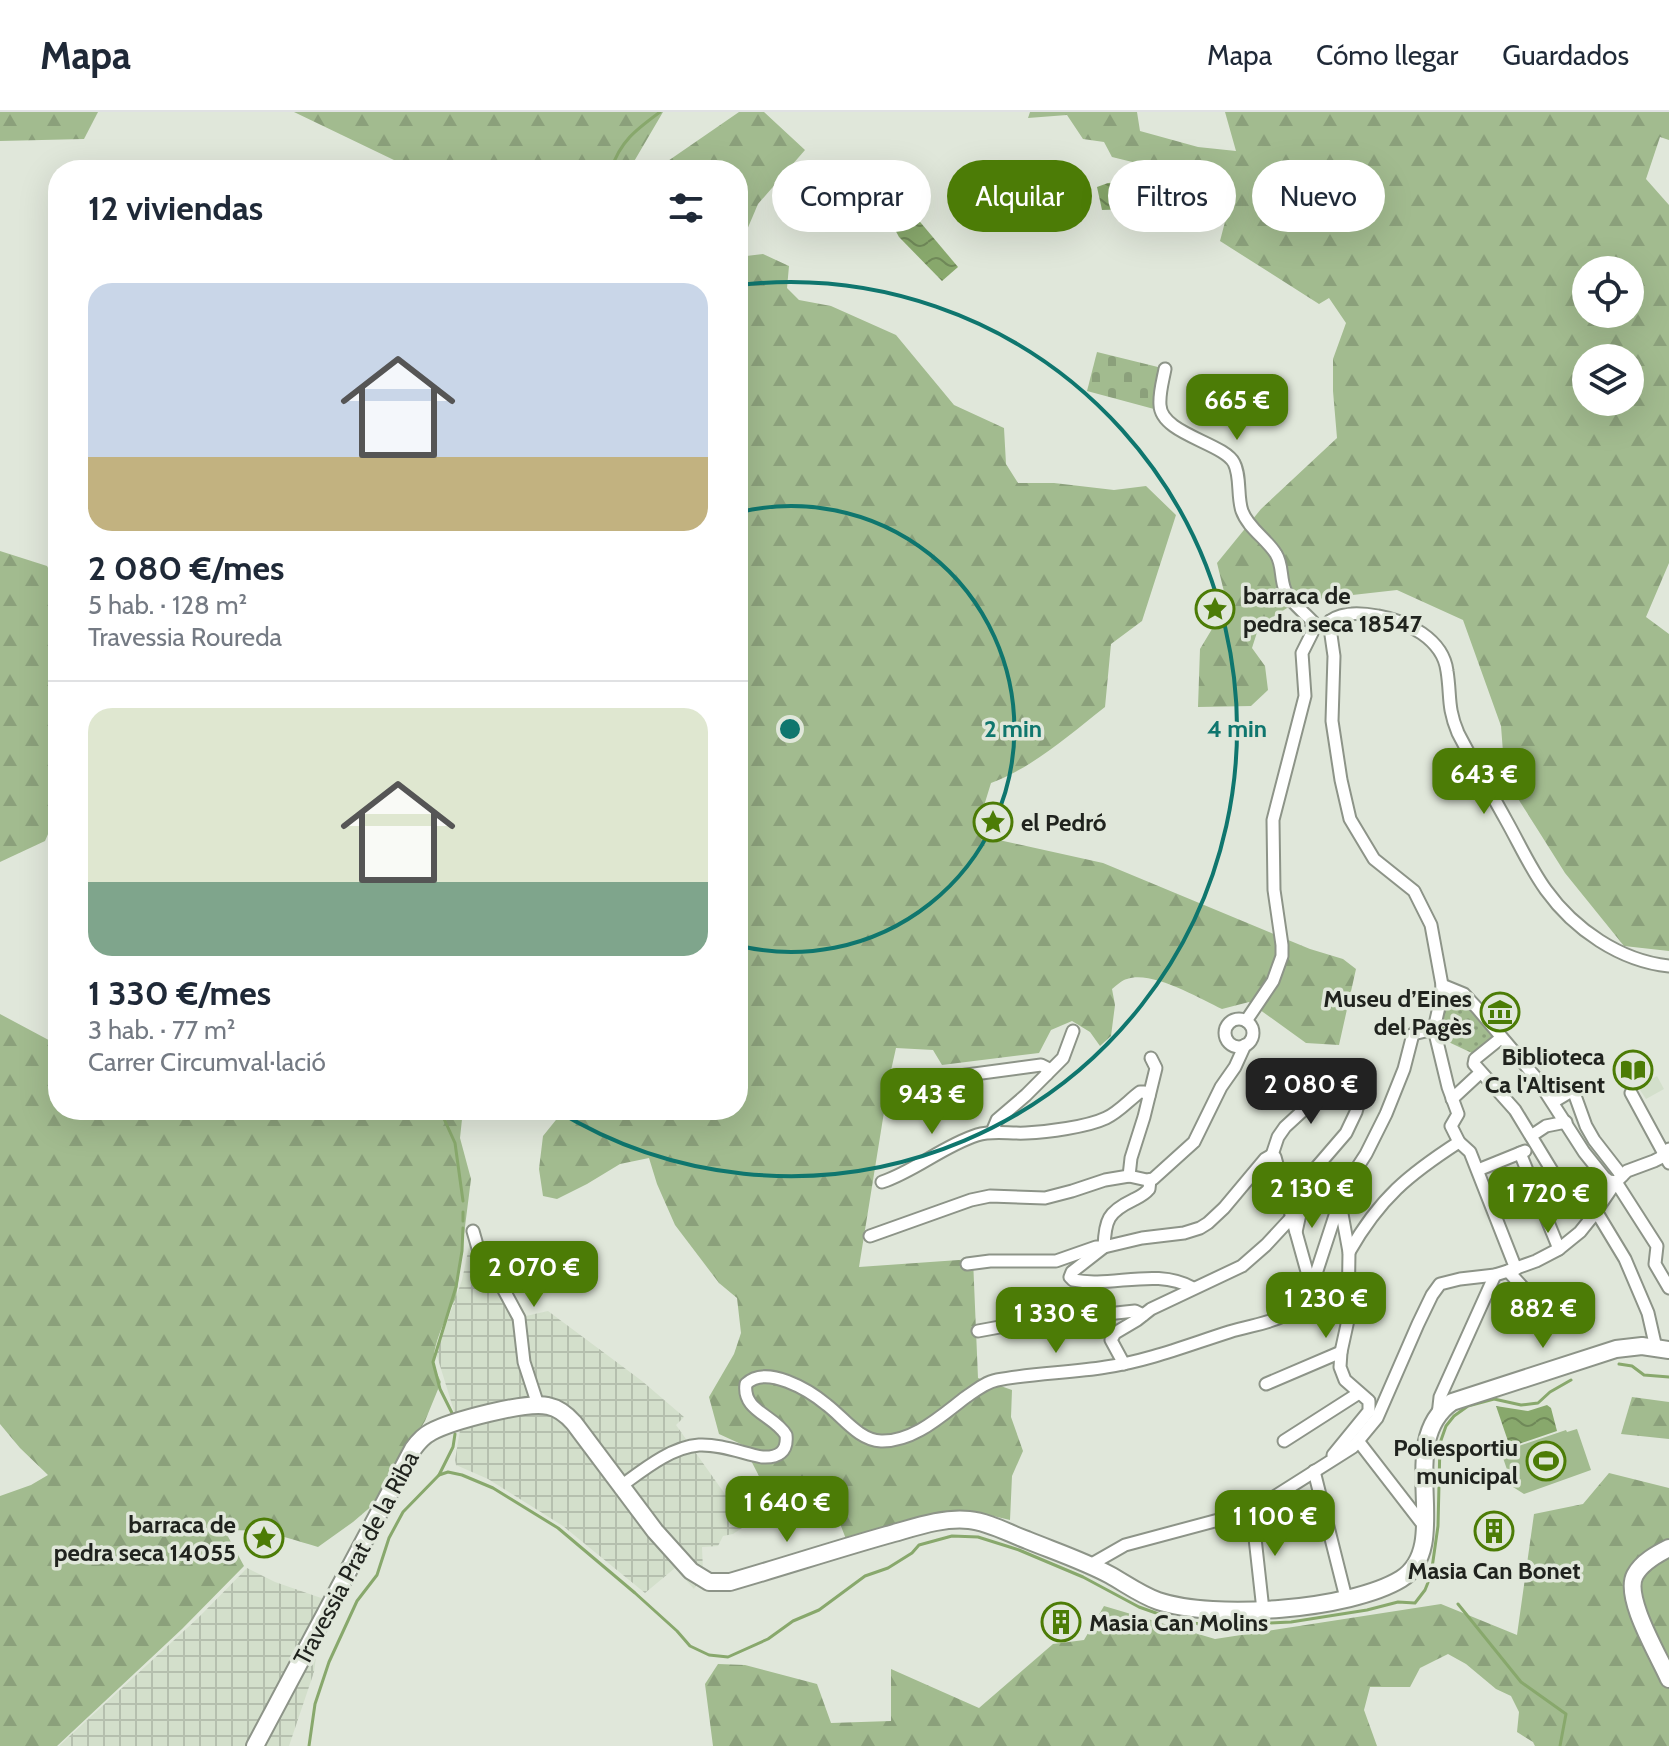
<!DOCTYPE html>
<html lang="es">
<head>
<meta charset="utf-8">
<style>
  body { margin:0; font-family:Cabin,sans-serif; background:#f2f2f3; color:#1f2937; height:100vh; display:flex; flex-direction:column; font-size:30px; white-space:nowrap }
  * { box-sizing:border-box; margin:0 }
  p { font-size:26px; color:#747a83 }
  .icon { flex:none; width:44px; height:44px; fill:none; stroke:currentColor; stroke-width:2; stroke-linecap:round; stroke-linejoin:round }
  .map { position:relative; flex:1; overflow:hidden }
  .sheet { position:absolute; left:48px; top:48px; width:700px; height:960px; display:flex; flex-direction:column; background:#fff; border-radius:32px; box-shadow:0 8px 32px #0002 }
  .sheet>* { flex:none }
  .guide { position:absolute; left:772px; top:48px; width:760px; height:72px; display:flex; gap:16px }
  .buttons { position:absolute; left:1572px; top:144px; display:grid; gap:16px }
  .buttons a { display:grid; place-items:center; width:72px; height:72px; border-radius:50%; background:#fff; box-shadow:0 8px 32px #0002; font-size:40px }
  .price { position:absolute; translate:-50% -68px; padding:0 18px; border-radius:16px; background:#4c7c06; color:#fff; font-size:26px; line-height:52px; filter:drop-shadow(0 2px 4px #0008) }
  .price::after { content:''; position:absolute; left:50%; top:48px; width:24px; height:18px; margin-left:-12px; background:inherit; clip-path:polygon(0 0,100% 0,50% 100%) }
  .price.on { background:#222; color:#fff }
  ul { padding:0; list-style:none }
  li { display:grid; align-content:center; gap:16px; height:424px; padding:0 40px }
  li+li { border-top:2px solid #e0e1e3 }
  li span { display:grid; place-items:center; height:248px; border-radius:24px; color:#555 }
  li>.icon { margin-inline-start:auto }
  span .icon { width:144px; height:144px; fill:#fffc; stroke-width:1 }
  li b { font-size:34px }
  h2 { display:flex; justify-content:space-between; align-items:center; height:96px; padding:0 40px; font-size:34px }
  .tag { padding:0 28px; border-radius:36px; background:#fff; box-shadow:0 8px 32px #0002; font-size:28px; line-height:72px }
  .tag.on { background:#4c7c06; color:#fff }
  header { display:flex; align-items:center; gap:48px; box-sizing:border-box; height:112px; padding:0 40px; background:#fff; border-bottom:2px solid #e0e1e3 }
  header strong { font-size:38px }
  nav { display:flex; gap:44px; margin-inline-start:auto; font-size:28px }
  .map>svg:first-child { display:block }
</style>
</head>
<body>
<header>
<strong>Mapa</strong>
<nav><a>Mapa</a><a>Cómo llegar</a><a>Guardados</a></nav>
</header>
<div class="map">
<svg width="1669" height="1634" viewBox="0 0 1669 1634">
  <defs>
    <pattern id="industrial-grid" width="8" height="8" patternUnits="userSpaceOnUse" patternTransform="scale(2)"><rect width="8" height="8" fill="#d3dfcb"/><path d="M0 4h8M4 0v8" fill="none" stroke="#b5bfae"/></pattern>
    <pattern id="forest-firs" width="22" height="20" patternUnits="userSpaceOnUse" patternTransform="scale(2)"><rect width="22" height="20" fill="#a2bb8f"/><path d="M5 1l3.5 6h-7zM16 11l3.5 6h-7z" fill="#8ba07b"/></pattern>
    <pattern id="cemetery-stones" width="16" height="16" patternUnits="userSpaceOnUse" patternTransform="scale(2)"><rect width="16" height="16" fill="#a2bb8f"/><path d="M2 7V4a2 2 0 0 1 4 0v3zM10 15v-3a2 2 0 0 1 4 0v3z" fill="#8ba07b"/></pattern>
    <pattern id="park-dots" width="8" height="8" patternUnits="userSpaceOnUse" patternTransform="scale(2)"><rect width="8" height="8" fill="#a2bb8f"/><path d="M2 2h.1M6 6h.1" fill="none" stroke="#8ba07b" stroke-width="1.8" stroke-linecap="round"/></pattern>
    <pattern id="water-waves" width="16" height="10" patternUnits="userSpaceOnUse" patternTransform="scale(2)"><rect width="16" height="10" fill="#88a86c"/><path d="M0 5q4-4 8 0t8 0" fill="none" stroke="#6f8858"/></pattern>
  </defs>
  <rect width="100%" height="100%" fill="#e0e7da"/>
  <!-- built -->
  <polygon fill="#d3dfcb" points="1657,964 1664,977 1646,987 1640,978 1648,969"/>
  <!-- industrial -->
  <g fill="url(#industrial-grid)">
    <polygon points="470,1130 517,1206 548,1199 642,1269 684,1305 676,1313 727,1385 733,1390 748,1412 733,1422 723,1424 718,1434 702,1435 703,1459 694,1477 675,1456 645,1481 563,1414 488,1367 456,1353 455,1348 460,1318 436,1241 462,1168"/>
    <polygon points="247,1456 275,1470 324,1487 314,1560 289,1634 59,1634 198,1506"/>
  </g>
  <!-- forest -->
  <g fill="url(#forest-firs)" fill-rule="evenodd">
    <polygon points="0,0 98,0 84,27 0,29"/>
    <polygon points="294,0 663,0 629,58 397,58 396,49"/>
    <polygon points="739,0 764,0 805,38 758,92 738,139 738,58 662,58 665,51"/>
    <path d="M1030 0H1137L1140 19 1198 35 1236 39 1225 0H1669V28L1660 25 1646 67 1669 93V451L1646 505 1669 522V839L1624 834 1565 761 1505 666 1501 614 1463 508 1397 478 1308 488 1287 496 1259 514 1252 536 1265 554 1268 578 1251 594 1198 595 1200 537 1227 492 1217 451 1261 397 1337 326 1333 279V247L1346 211 1329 186 1319 192 1220 129 1234 75 1112 45 1104 30 1083 27 1067 3 1028 6ZM1586 158H1630V202H1586ZM1586 246H1630V290H1586Z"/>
    <path d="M763 142 789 154 787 176 799 188 831 194 896 223 954 293 1004 316 1006 352 1018 371H1054L1114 378 1146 374 1176 403 1142 509 1111 532 1105 595C1069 623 1034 655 991 671L983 697 981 724 1103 751 1310 837 1343 847 1356 857 1339 933 1306 931 1249 890 1222 897C1200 887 1152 858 1127 867 1122 868 1116 874 1112 877L1115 893 1111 924 1100 934 1090 920 1072 909 1051 918 1039 941 942 953 933 938 896 936 890 963 859 1155 973 1147 978 1266 1012 1278 1011 1305 1023 1339 1012 1364 1010 1408 968 1398 938 1407 846 1427 830 1386 806 1367 761 1368 743 1333 719 1322 709 1285 734 1242 741 1221 737 1186 719 1171 675 1113 657 1072 649 1046 620 1052 587 1072 557 1087 543 1084 539 1057 543 1024 564 998H738V145Z"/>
    <polygon points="0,439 47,454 58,474 58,699 45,729 0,750"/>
    <path d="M0 902 58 933V998H463L460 1026 471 1067 456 1186C448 1200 431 1236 434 1252 435 1258 438 1264 441 1270L425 1309 374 1392 353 1410 318 1435C287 1426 258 1415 225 1419L244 1454 182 1517 57 1634H0V1384L31 1373 48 1363 20 1336 0 1312Z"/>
    <polygon points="1632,1285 1669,1290 1669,1327 1621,1322"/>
    <polygon points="1609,1361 1669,1376 1669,1634 1535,1634 1533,1630 1517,1620 1519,1600 1511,1584 1496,1577 1466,1552 1448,1542 1420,1556 1410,1575 1370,1575 1364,1598 1377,1634 713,1634 705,1572 718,1552 745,1553 817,1572 831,1611 891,1609 891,1557 979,1596 1053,1532 1084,1528 1104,1494 1215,1527 1441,1492 1517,1523 1534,1402 1583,1392"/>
  </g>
  <!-- cemetery -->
  <polygon fill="url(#cemetery-stones)" points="1097,240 1162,256 1154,297 1087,279"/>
  <!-- park -->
  <polygon fill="url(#park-dots)" points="1451,882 1461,886 1495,924 1474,942 1440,926 1439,921 1445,889"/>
  <!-- garden -->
  <polygon fill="#a2bb8f" points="1577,1317 1591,1358 1524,1382 1513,1375 1501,1340 1566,1318 1567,1320"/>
  <!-- water -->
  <g fill="url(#water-waves)">
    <polygon points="1132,69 1137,80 1133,97 1102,98 1097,75 1108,71"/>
    <polygon points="905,92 958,155 942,169 899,125 887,103"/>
    <polygon points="1547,1293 1551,1296 1557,1319 1510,1335 1496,1294 1528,1299"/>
  </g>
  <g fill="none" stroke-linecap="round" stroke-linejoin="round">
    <!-- stream -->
    <g stroke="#88a86c" stroke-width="3">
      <path d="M611 58C620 29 637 17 660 0"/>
      <polyline points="440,998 455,1031 463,1089"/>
      <polyline points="463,1100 463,1109"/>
      <polyline points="1619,1252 1632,1254 1644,1263 1669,1265"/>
      <polyline points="453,1303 440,1277 433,1250 456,1175 462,1139 463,1116"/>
      <polyline points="439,1363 453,1335 455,1322"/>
      <polyline points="1458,1492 1521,1570 1566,1602 1560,1634"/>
      <polyline points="309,1634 315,1592 329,1550 357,1489 377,1463 389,1426 403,1400 439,1363 448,1360 462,1363 493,1376 558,1416 635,1481 677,1519 690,1534 709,1543 728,1545 768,1527 793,1509 819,1498 865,1464 888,1456 912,1441 919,1433 952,1424 978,1425 1019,1438 1083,1465 1139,1495 1173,1507 1199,1512 1222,1513 1291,1510 1367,1498 1398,1490 1415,1491 1425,1478 1431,1463 1438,1414 1440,1331 1446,1314 1454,1304 1468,1294 1494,1287 1521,1293 1538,1291 1550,1280 1571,1268"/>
    </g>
    <!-- street casing -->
    <g stroke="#8d9488" stroke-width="15">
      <g id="street">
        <path d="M1165 257C1163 268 1159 281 1160 293 1161 322 1224 331 1234 351 1241 364 1237 385 1242 399 1248 416 1267 427 1276 442 1283 453 1280 466 1285 478 1290 490 1304 500 1313 510"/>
        <polyline points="1330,509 1333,513 1331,523 1334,544 1332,609 1341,668 1350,707 1374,747 1414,779 1431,813 1442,873 1441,886 1434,917 1448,975 1458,1002 1451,1014 1459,1030 1470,1040 1516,1157"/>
        <path d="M1330 509C1343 499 1363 501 1378 504 1407 509 1443 527 1447 559 1451 584 1447 595 1458 621 1473 650 1490 679 1506 708 1519 731 1530 756 1546 778 1574 817 1620 849 1669 854"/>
        <polyline points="1442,873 1464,882 1477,896 1537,967 1584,1040 1604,1065 1609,1069 1616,1070"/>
        <circle cx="1239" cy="921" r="14"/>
        <polyline points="1246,909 1273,869 1282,844 1282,833 1274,778 1273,708 1305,584 1302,541 1312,521 1311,516 1313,510"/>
        <polyline points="1501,926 1475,947 1474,952 1515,998 1557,1067 1572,1086 1592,1105"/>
        <polyline points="907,971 1041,953 1047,956 1047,962"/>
        <polyline points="1631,981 1669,1051"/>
        <polyline points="1452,987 1480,961"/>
        <polyline points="1553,990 1573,978 1586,1014 1594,1028 1622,1064"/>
        <polyline points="992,1020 997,1008 1026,983 1063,946 1073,919"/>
        <polyline points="1531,1024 1546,1014 1566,1010"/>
        <polyline points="1520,1041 1559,1137"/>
        <polyline points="1272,1043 1278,1025 1285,1015 1310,992 1321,972"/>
        <polyline points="1478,1058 1525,1039"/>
        <polyline points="1129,1064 1131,1046 1144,1005 1156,956 1151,946"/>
        <path d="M1150 1068 1149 1077C1144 1083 1139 1085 1133 1088 1108 1100 1105 1108 1104 1135L1072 1160 1070 1165 1073 1168C1112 1176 1156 1155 1193 1176"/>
        <path d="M882 1070C915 1059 943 1034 977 1023 993 1018 1009 1022 1026 1021 1047 1020 1087 1015 1106 1006 1119 1000 1129 988 1140 980H1144L1149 984"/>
        <polyline points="1616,1070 1657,1134 1655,1152 1669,1176"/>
        <polyline points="1596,1099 1625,1147 1648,1201 1656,1236"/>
        <polyline points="473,1119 479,1140 499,1169 519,1206 524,1250 538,1293"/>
        <polyline points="1296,1120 1307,1070 1315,1057 1346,1021 1356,1000 1362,978"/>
        <polyline points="870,1124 971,1088 990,1084 1045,1086 1072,1079 1105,1068 1129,1064 1147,1068 1153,1067 1194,1030 1221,975 1235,955 1245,933"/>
        <path d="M1349 1140C1380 1086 1408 1063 1459 1030"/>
        <polyline points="967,1152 990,1149 1056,1149 1096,1135 1104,1135 1142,1126 1184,1121 1200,1116 1208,1111 1224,1096 1265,1047 1272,1043 1275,1045 1311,1174"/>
        <polyline points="1508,1159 1528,1181"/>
        <polyline points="978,1219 1021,1211 1135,1199 1143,1203"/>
        <polyline points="1124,1252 1111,1228 1115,1221 1137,1208 1151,1197 1242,1154 1266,1133 1291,1106"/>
        <polyline points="1266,1272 1341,1240"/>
        <polyline points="1438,1303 1440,1285 1495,1163"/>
        <polyline points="1284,1329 1359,1281"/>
        <polyline points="1359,1330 1424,1414"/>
        <polyline points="1333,1343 1369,1299 1369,1289 1345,1268 1340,1255 1341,1240 1348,1208 1349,1140 1340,1091"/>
        <polyline points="1314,1359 1346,1486"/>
        <path d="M621 1374C643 1358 671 1335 699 1333 720 1332 742 1341 762 1345 778 1346 788 1340 786 1323 774 1303 742 1299 746 1272 766 1252 809 1278 827 1293 844 1306 859 1328 881 1329 914 1330 942 1303 966 1285 976 1278 986 1270 997 1268 1033 1261 1070 1261 1106 1255 1148 1249 1188 1233 1229 1220 1264 1209 1289 1212 1311 1177L1344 1076 1366 1042 1386 1002 1404 957 1413 922 1434 917"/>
        <polyline points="1252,1399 1263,1498"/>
        <polyline points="1090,1453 1125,1433 1252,1399 1353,1335 1377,1306 1418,1212 1432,1183 1440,1172 1460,1167 1495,1163 1508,1159 1536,1149 1559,1137 1580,1120 1592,1105 1616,1070 1627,1059 1654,1049 1660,1046 1669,1037"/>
      </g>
    </g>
    <!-- secondary casing -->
    <g stroke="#8d9488" stroke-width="20">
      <g id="secondary">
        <path d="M1669 1436C1657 1442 1642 1450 1635 1463 1623 1485 1659 1544 1669 1567"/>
        <path d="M255 1634 413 1337C418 1330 423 1324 431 1320 451 1309 526 1289 548 1294 558 1296 567 1303 574 1311L655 1419 691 1459 709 1470H730C782 1455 834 1438 887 1423 913 1416 942 1405 969 1408 989 1410 1008 1421 1027 1428 1054 1439 1084 1449 1110 1463 1126 1472 1141 1483 1158 1489 1214 1508 1350 1498 1401 1467 1455 1433 1393 1331 1452 1290L1616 1237 1642 1234 1669 1238"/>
      </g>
    </g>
    <!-- street -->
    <use href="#street" stroke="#fff" stroke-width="11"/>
    <!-- secondary -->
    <use href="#secondary" stroke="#fff" stroke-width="16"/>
  </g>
  <!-- distance rings -->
  <g fill="none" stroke="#0f766e" stroke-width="4">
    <path d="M740 400A223 223 0 1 1 740 834"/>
    <path d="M739 173A447 447 0 1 1 556 998"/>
  </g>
  <!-- icons -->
  <defs>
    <g id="sight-ring" transform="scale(2)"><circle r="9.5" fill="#e0e7da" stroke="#4c7c06" stroke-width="1.5"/><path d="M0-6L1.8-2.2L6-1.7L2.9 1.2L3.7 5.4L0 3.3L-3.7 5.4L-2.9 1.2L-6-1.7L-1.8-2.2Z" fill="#4c7c06"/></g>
    <g id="museum-ring" transform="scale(2)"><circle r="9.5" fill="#e0e7da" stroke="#4c7c06" stroke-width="1.5"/><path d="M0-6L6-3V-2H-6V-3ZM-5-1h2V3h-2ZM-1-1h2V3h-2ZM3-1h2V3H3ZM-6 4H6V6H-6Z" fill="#4c7c06"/></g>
    <g id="library-ring" transform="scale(2)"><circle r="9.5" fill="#e0e7da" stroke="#4c7c06" stroke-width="1.5"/><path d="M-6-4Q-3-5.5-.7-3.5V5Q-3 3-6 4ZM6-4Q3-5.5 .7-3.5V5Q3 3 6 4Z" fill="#4c7c06"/></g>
    <g id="stadium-ring" transform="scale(2)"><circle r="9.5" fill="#e0e7da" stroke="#4c7c06" stroke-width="1.5"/><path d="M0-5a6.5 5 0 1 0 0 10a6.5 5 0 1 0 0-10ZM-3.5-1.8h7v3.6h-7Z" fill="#4c7c06"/></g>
    <g id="building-ring" transform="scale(2)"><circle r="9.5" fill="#e0e7da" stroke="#4c7c06" stroke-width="1.5"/><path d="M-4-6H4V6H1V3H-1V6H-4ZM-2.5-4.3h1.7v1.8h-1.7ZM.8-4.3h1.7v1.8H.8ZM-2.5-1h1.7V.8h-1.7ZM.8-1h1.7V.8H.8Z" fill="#4c7c06"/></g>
  </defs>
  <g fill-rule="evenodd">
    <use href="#sight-ring" x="1215" y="497"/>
    <use href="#sight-ring" x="993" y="710"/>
    <use href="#museum-ring" x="1500" y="900"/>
    <use href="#library-ring" x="1633" y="958"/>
    <use href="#stadium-ring" x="1546" y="1349"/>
    <use href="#building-ring" x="1494" y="1419"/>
    <use href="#sight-ring" x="264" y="1426"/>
    <use href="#building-ring" x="1061" y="1510"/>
  </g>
  <g text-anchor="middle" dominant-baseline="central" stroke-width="7" stroke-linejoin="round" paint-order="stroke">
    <!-- poi labels -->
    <g font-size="24" font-weight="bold" fill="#20231e" stroke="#e0e7da" text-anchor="end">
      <text x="1243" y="483" text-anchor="start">barraca de<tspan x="1243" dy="28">pedra seca 18547</tspan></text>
      <text x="1021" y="710" text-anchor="start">el Pedró</text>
      <text x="1472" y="886">Museu d’Eines<tspan x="1472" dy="28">del Pagès</tspan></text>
      <text x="1605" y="944">Biblioteca<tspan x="1605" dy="28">Ca l'Altisent</tspan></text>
      <text x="1518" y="1335">Poliesportiu<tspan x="1518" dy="28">municipal</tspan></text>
      <text x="236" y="1412">barraca de<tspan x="236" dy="28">pedra seca 14055</tspan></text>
      <text x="1494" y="1458" text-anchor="middle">Masia Can Bonet</text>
      <text x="1089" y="1510" text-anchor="start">Masia Can Molins</text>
    </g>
    <!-- street labels -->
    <g font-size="24" fill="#20231e" stroke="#e0e7da">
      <text transform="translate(356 1446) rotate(-62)">Travessia Prat de la Riba</text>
    </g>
  </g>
  <circle cx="790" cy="617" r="12" fill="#0f766e" stroke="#e0e7da" stroke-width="4"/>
  <g font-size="24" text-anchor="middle" font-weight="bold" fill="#0f766e" stroke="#e0e7da" stroke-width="7" stroke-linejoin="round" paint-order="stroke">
    <text x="1013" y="625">2 min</text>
    <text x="1237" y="625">4 min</text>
  </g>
</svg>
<div class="buttons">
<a><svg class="icon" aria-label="locate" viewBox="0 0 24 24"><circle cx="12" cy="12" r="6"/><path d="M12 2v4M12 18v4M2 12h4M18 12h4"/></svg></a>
<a><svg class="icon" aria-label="layers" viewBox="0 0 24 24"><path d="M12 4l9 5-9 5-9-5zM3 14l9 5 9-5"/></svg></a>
</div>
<b class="price" style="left:1237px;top:330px">665 €</b>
<b class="price" style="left:1484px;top:704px">643 €</b>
<b class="price on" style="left:1311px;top:1014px">2 080 €</b>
<b class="price" style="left:932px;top:1024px">943 €</b>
<b class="price" style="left:1312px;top:1118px">2 130 €</b>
<b class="price" style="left:1548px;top:1123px">1 720 €</b>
<b class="price" style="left:534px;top:1197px">2 070 €</b>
<b class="price" style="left:1326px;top:1228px">1 230 €</b>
<b class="price" style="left:1543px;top:1238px">882 €</b>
<b class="price" style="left:1056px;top:1243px">1 330 €</b>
<b class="price" style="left:787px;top:1432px">1 640 €</b>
<b class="price" style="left:1275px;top:1446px">1 100 €</b>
<div class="guide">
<a class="tag">Comprar</a>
<a class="tag on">Alquilar</a>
<a class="tag">Filtros</a>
<a class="tag">Nuevo</a>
</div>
<section class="sheet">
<h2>12 viviendas<svg class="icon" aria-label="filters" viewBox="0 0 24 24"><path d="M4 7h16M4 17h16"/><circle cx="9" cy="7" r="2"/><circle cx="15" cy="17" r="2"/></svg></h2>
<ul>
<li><span style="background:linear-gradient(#c9d6e8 70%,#c2b280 0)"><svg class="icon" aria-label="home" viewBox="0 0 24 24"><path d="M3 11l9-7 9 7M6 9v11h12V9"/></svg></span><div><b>2 080 €/mes</b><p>5 hab. · 128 m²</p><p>Travessia Roureda</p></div></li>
<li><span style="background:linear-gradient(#dfe7d0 70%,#7fa58c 0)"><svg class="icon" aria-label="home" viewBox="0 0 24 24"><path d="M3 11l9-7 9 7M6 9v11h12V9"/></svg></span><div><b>1 330 €/mes</b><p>3 hab. · 77 m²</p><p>Carrer Circumval·lació</p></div></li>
</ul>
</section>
</div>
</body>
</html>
